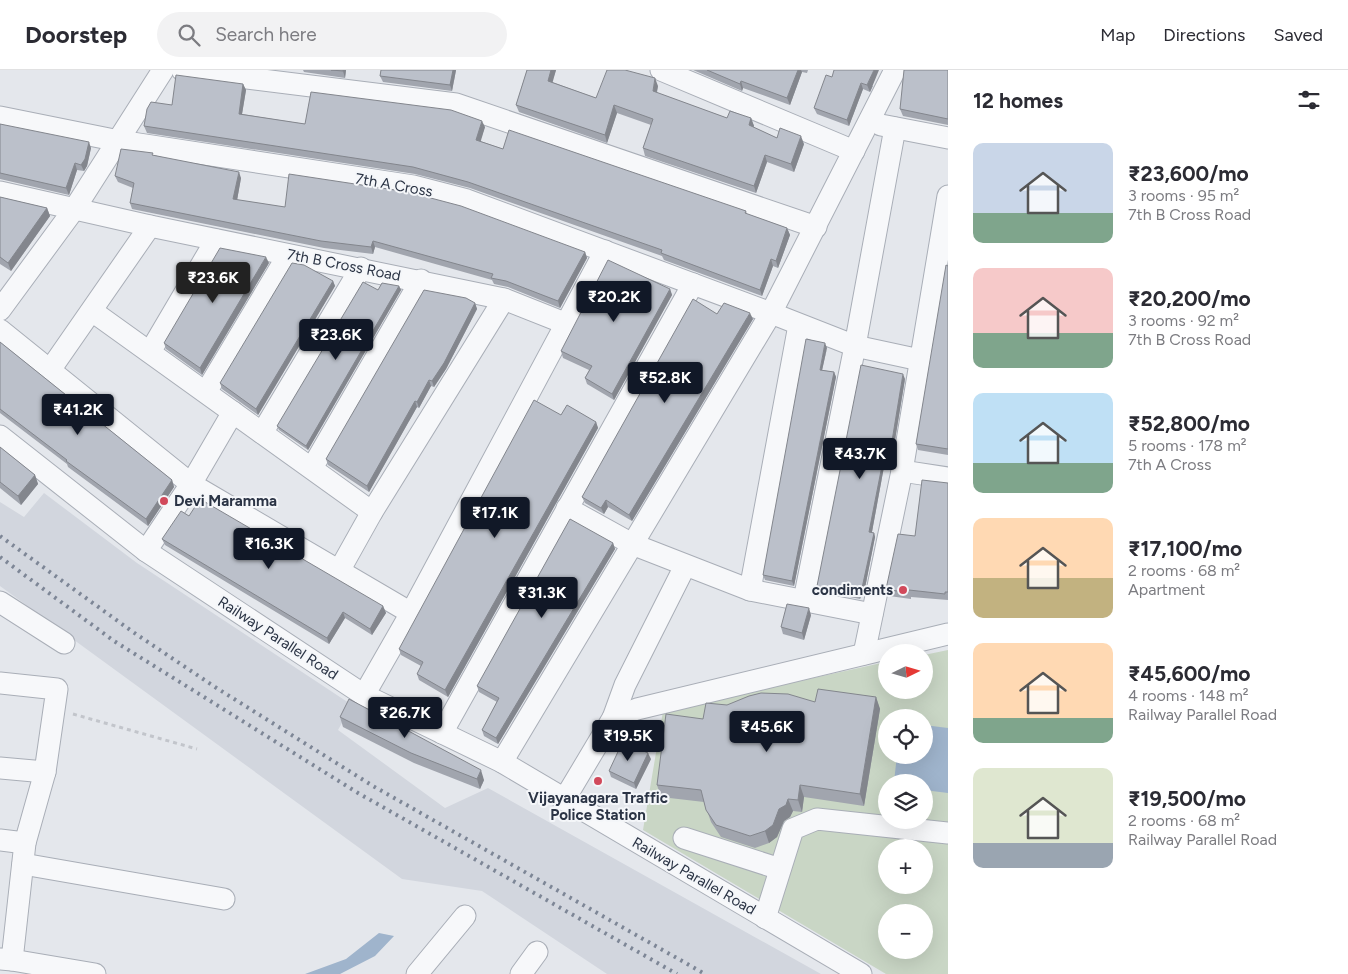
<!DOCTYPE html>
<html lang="en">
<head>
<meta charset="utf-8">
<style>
  body { margin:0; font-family:Figtree,sans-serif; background:#f2f2f3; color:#2b2b33; height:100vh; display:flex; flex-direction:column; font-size:19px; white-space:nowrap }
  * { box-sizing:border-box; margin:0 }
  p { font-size:16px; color:#7c7c81 }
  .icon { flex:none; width:28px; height:28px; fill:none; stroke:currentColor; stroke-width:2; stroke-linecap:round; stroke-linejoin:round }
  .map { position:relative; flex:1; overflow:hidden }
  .side { display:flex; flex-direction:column; background:#fff; width:400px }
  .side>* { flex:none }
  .needle { width:32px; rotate:85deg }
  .fabs { position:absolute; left:878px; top:574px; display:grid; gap:10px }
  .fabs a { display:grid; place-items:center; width:55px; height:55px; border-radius:50%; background:#fff; box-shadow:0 5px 20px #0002; font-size:25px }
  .price { position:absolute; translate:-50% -42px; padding:0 11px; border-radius:5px; background:#111827; color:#fff; font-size:16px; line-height:32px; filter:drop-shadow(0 1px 2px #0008) }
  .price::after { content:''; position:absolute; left:50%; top:30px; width:15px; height:11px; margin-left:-8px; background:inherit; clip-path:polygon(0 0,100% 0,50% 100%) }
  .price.active { background:#222; color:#fff }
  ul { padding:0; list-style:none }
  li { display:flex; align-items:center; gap:15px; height:125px; padding:0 25px }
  li span { display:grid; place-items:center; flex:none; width:140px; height:100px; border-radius:10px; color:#555 }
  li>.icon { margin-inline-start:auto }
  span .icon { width:60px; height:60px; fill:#fffc; stroke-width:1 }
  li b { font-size:21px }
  h2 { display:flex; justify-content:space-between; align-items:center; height:60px; padding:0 25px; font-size:21px }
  header { display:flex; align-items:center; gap:30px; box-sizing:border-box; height:70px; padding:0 25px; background:#fff; border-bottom:1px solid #e1e1e2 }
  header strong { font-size:24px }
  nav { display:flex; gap:28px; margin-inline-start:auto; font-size:18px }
  .search { width:350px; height:45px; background:#f2f2f3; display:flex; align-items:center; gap:12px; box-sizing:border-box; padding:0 18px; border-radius:28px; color:#7c7c81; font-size:19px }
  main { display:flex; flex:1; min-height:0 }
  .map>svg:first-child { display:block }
</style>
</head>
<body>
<header>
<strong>Doorstep</strong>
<div class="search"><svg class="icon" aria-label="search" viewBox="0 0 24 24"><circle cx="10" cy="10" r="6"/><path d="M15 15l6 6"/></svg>Search here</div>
<nav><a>Map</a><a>Directions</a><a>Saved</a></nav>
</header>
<main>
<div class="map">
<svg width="948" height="904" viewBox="0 0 948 904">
  <rect width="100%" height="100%" fill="#e4e7ec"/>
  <!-- built -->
  <polygon fill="#d2d6de" points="44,423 137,493 352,635 338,660 445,738 488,718 821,904 607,904 482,821 402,809 0,516 0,432 24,447"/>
  <!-- green -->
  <path fill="#c9d6c5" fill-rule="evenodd" d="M948 580V904H886L643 760 663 641 886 592V620H924V585ZM886 648H924V685H886ZM886 712H924V750H886ZM886 778H924V815H886ZM886 842H924V880H886Z"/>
  <!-- water -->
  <g fill="#9fb4cc">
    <polygon points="924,655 948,658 948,723 924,720 924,712 894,712 897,685 924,685"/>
    <polygon points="379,863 394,866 375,886 340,904 305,904 346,889"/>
  </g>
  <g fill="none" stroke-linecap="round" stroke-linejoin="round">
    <!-- minor casing -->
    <g stroke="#a9aeb7" stroke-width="23">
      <g id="minor">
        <polyline points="182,0 456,34 816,157"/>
        <polyline points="661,0 854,81"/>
        <polyline points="0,47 119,71 413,116 467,130 771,243 855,276 920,290"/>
        <polyline points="881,55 948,68"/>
        <polyline points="0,122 150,156 504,229 567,254"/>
        <polyline points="0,240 75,138 163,0"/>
        <polyline points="92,241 372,442"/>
        <polyline points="0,260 191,414 411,543"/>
        <polyline points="150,282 216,170"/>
        <polyline points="50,300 150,156"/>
        <polyline points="206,322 288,185"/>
        <polyline points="262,363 361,198"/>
        <polyline points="0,366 146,481 364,625 502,692 861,904"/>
        <polyline points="312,398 421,210"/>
        <polyline points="902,401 948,408"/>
        <polyline points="567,438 632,474 750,520 872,544"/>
        <polyline points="146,481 191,414 233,342"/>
        <polyline points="339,501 372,442 504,229"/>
        <polyline points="750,520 799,255"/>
        <polyline points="804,530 855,276 895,58"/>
        <polyline points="0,532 64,573"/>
        <polyline points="864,584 902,401 948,126"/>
        <polyline points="0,613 57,619 45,702 25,773 12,890 0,889"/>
        <polyline points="364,625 411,543 605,181"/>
        <polyline points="613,648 625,615 685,496"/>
        <polyline points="442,663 693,214"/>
        <polyline points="502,692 771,243 895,0"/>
        <polyline points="0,698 45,702"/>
        <polyline points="564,730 613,648 637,639 948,564"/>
        <polyline points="684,768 780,799"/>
        <polyline points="0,770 25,773"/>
        <polyline points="23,794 224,829"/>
        <polyline points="765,848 793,759 817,749 948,763"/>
        <polyline points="12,890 95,904"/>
        <polyline points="417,904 465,846"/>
        <polyline points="521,904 537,882"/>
      </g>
    </g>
    <!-- path -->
    <polyline stroke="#c2c5cb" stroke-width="3" stroke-dasharray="4 4" stroke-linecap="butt" points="73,644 197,679"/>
    <!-- minor -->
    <use href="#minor" stroke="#f7f8fa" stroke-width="21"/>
    <!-- rail -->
    <g stroke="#7d8696" stroke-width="4" stroke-dasharray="2.5 5" stroke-linecap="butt">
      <polyline points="0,466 133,562 215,617 373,716 705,904"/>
      <polyline points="0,487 114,571 358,723 677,904"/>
    </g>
  </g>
  <!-- wall -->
  <g fill="#a1a5ae">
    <polygon points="303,0 346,0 345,8 304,2"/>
    <polygon points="381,0 456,0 452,21 383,12 380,6"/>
    <polygon points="527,0 556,0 552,12 596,28 658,16 657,23 727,48 751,48 754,56 753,57 777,68 804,74 794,102 767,92 756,123 645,86 643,78 651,55 617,43 607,73 519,42 516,35"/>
    <polygon points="693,0 808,0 807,3 802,2 790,35 743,18 742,21"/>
    <polygon points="948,0 948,55 903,46 900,39"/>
    <polygon points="832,7 873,16 870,22 863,19 849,56 817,44 814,38"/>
    <polygon points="243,14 246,20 242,44 305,54 485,57 480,71 503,79 746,141 747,144 787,158 790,165 778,198 773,196 762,226 664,190 662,186 470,118 415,104 147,63 144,56 172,35"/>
    <polygon points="0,54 91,78 87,96 84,101 77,100 69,125 0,109"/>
    <polygon points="154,85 241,108 237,130 585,182 587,188 560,238 508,217 494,214 492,210 375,177 373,184 324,178 132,139 130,133 133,118 118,112 115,106"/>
    <polygon points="0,127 47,138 50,146 11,201 0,194"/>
    <polygon points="269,193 202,305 166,279 164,273"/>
    <polygon points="948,196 948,385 918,380 916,374"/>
    <polygon points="333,211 335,216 258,345 222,319 220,313"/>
    <polygon points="399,216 401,220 308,380 279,360 277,356 378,220"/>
    <polygon points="670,219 672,225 614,330 587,314 585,308 589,300 563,288 561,281"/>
    <polygon points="475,233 477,239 446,299 434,317 431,316 419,338 417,337 369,422 328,395 326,389"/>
    <polygon points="717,244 753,249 632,451 608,437 604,444 585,433 582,427"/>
    <polygon points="0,272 172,410 174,417 148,456 68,397 67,394 0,343"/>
    <polygon points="827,278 822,300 834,302 836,307 794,516 765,510 763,505"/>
    <polygon points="905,309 894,376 888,375 872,462 874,463 875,467 864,523 862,522 860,529 819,521 817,516"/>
    <polygon points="561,345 596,352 598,358 448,627 419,610 417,604 421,596 401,585 399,579"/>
    <polygon points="0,377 35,405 38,414 21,435 0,418"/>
    <polygon points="948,413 948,530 911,527 911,529 889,526 886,519 915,466"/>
    <polygon points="189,446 383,536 386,543 372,565 345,548 329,574 165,475 162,469"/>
    <polygon points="613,473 615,479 498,674 484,666 482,660 497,632 479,622 477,616"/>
    <polygon points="811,545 804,570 783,564 781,557"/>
    <polygon points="876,627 880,639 864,736 804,727 802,742 793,741 790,747 784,751 777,767 769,773 755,778 721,767 711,752 704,732 661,727 657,715 703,649 727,635 815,632"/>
    <polygon points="340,647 484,710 480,719 414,693 343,657"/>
    <polygon points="651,689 636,719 611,707 609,701"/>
  </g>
  <!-- shaded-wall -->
  <g fill="#83868d">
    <polygon points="343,0 346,0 345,8 343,1"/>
    <polygon points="453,0 456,0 452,21 450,15"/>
    <polygon points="551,0 556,0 551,18 548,11"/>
    <polygon points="798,0 801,0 802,2 790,35 787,28"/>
    <polygon points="874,0 879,0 870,22 867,15"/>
    <polygon points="655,8 658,16 655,29 653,21"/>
    <polygon points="741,11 743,18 742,21 740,14"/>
    <polygon points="861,13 863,19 849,56 847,50"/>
    <polygon points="243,14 246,20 241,50 239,44"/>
    <polygon points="614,35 617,43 607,73 605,65"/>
    <polygon points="751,48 754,56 751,62 749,55"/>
    <polygon points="482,51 485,57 479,77 476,70"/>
    <polygon points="801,66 804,74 794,102 791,94"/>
    <polygon points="89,72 91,78 87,96 84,101 81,95"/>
    <polygon points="765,85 767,92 756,123 754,116"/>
    <polygon points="75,93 77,100 69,125 66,118"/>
    <polygon points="239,102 241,108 236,136 233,129"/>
    <polygon points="47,138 50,146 11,201 8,193"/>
    <polygon points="787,158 790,165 778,198 776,191"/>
    <polygon points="373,171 375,177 373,184 371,177"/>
    <polygon points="585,182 587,188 560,238 558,231"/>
    <polygon points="266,187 269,193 202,305 200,298"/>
    <polygon points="771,189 773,196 762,226 760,220"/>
    <polygon points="333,211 335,216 258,345 256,339"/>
    <polygon points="399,216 401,220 308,380 306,376"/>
    <polygon points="670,219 672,225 614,330 612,324"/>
    <polygon points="475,233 477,239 446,299 434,317 432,311"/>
    <polygon points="750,243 753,249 632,451 629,445"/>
    <polygon points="825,273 827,278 821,305 820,300"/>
    <polygon points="834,302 836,307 794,516 792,511"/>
    <polygon points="903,304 905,309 894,376 892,371"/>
    <polygon points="429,310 431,316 419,338 417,332"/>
    <polygon points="415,331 417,337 369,422 367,416"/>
    <polygon points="596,352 598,358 448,627 445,620"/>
    <polygon points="887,370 888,375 871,467 869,462"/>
    <polygon points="35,405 38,414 21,435 18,426"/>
    <polygon points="172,410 174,417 148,456 146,449"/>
    <polygon points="606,430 608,437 604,444 601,438"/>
    <polygon points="874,463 875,467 864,523 862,518"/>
    <polygon points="613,473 615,479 498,674 496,668"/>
    <polygon points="860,518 862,522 860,529 859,524"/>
    <polygon points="383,536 386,543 372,565 370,559"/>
    <polygon points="809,538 811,545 804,570 802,563"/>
    <polygon points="343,542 345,548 329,574 327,568"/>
    <polygon points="876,627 880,639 864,736 860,724"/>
    <polygon points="648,683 651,689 636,719 634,713"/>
    <polygon points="481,700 484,710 480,719 477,709"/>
    <polygon points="800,715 804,727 802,742 798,730"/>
    <polygon points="788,729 793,741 790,747 784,751 777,767 769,773 765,761 779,739"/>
  </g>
  <!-- building -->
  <g fill="#bbc0ca" stroke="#83868d">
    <polygon points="331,0 343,0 343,1"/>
    <polygon points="381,0 453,0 450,15 380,6"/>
    <polygon points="527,0 551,0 548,11 596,28 607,0 625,0 655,8 653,21 727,48 730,41 751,48 749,55 777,68 780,58 801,66 791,94 765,85 754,116 643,78 653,49 614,35 605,65 516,35"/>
    <polygon points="707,0 798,0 787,28 741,11 740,14"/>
    <polygon points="834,0 874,0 867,15 861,13 847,50 814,38 826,5 832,7"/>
    <polygon points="904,0 948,0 948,49 900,39"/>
    <polygon points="176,5 243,14 239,44 305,54 311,22 451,40 482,51 476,70 503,79 509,60 746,141 745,143 787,158 776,191 771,189 760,220 661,183 662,180 468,112 413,97 144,56 147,39 151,32 172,35"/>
    <polygon points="0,54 89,72 85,89 81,95 75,93 66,118 0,103"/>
    <polygon points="121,79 153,83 152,85 239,102 233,129 285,137 289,104 408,122 461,136 585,182 558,231 506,211 491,208 493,204 373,171 371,177 321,171 130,133 134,113 115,106"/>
    <polygon points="0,127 47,138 8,193 0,187"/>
    <polygon points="220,178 266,187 200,298 164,273"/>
    <polygon points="608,190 670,219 612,324 585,308 592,296 561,281"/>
    <polygon points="292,193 304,195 333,211 256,339 220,313"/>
    <polygon points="946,195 948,196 948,379 916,374"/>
    <polygon points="363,212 378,220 382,213 399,216 306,376 277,356"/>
    <polygon points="424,220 466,228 475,233 444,293 432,311 429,310 417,332 415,331 367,416 326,389"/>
    <polygon points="693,229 717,244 724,233 750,243 629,445 606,430 601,438 582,427"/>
    <polygon points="806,269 825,273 820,300 834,302 792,511 763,505"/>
    <polygon points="0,272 172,410 146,449 66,391 67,390 0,339"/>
    <polygon points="861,295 903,304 892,371 887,370 869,462 874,463 862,518 860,518 859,524 817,516"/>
    <polygon points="534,330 561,345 567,335 596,352 445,620 417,604 423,592 399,579"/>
    <polygon points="0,377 35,405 18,426 0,412"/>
    <polygon points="922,410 948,413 948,522 945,522 945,524 909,520 908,523 886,519 898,464 915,466"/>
    <polygon points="200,429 383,536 370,559 343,542 327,568 162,469 181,441 189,446"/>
    <polygon points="570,449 613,473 496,668 482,660 499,628 477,616"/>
    <polygon points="787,534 809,538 802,563 781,557"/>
    <polygon points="818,619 876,627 860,724 800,715 798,730 788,729 786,735 779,739 773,755 765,761 750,766 716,755 706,740 701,720 657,715 666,644 703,649 706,633 727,635 749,626 761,623 788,624 815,632"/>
    <polygon points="349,629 481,700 477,709 411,683 340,647"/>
    <polygon points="623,671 648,683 634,713 609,701"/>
  </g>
  <!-- markers -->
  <g fill="#d1495b" stroke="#f4f6f9" stroke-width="2">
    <circle cx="164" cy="431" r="5"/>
    <circle cx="903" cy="520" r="5"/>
    <circle cx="598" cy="711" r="5"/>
  </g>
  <g text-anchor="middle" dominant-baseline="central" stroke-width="4" stroke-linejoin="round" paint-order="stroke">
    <!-- street labels -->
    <g font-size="15" fill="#2b3445" stroke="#f4f6f9">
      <text transform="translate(394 115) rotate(10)">7th A Cross</text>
      <text transform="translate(344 195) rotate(11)">7th B Cross Road</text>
      <text transform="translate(278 568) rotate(33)">Railway Parallel Road</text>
      <text transform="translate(694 806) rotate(30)">Railway Parallel Road</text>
    </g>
    <!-- poi labels -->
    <g font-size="15" font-weight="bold" fill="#2b3445" stroke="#f4f6f9" text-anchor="start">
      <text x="174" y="431">Devi Maramma</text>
      <text x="893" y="520" text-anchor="end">condiments</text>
      <text x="598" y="728" text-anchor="middle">Vijayanagara Traffic<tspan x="598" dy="17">Police Station</tspan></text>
    </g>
  </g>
</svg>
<div class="fabs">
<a><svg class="needle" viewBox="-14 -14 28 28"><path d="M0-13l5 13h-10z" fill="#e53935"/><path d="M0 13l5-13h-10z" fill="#7c7c81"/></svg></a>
<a><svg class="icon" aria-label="locate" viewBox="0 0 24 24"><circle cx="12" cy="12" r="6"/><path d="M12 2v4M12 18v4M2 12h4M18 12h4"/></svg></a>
<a><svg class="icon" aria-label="layers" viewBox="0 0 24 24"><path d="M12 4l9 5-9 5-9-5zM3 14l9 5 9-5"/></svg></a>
<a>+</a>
<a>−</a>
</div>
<b class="price active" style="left:213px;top:234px">₹23.6K</b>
<b class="price" style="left:614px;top:253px">₹20.2K</b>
<b class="price" style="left:336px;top:291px">₹23.6K</b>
<b class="price" style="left:665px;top:334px">₹52.8K</b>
<b class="price" style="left:78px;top:366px">₹41.2K</b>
<b class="price" style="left:860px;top:410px">₹43.7K</b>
<b class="price" style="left:495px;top:469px">₹17.1K</b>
<b class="price" style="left:269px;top:500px">₹16.3K</b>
<b class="price" style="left:542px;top:549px">₹31.3K</b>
<b class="price" style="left:405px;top:669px">₹26.7K</b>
<b class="price" style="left:767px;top:683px">₹45.6K</b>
<b class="price" style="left:628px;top:692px">₹19.5K</b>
</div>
<section class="side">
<h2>12 homes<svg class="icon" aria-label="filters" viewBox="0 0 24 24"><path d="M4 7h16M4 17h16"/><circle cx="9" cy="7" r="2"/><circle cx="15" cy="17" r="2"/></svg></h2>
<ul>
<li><span style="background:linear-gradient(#c9d6e8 70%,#7fa58c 0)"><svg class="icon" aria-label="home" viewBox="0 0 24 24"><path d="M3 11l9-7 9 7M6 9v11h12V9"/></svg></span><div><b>₹23,600/mo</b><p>3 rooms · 95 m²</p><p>7th B Cross Road</p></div></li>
<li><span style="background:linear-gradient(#f6c9c9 65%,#7fa58c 0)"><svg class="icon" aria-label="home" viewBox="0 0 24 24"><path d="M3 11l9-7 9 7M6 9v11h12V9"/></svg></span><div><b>₹20,200/mo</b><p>3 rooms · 92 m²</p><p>7th B Cross Road</p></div></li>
<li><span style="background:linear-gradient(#bfe0f5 70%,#7fa58c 0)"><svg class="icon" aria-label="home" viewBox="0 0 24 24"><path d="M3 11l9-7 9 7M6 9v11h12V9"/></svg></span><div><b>₹52,800/mo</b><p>5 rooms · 178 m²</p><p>7th A Cross</p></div></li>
<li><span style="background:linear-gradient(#ffd9b3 60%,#c2b280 0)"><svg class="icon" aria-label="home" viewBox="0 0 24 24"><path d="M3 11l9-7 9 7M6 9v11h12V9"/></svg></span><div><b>₹17,100/mo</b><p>2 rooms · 68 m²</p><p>Apartment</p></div></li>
<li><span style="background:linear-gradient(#ffd9b3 75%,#7fa58c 0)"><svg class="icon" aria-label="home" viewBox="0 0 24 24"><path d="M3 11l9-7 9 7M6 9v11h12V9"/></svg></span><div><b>₹45,600/mo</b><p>4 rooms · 148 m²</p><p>Railway Parallel Road</p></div></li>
<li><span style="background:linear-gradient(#dfe7d0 75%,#9aa5b1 0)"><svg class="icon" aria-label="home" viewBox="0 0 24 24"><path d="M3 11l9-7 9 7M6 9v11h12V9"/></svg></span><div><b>₹19,500/mo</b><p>2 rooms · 68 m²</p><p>Railway Parallel Road</p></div></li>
</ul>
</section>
</main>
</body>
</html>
